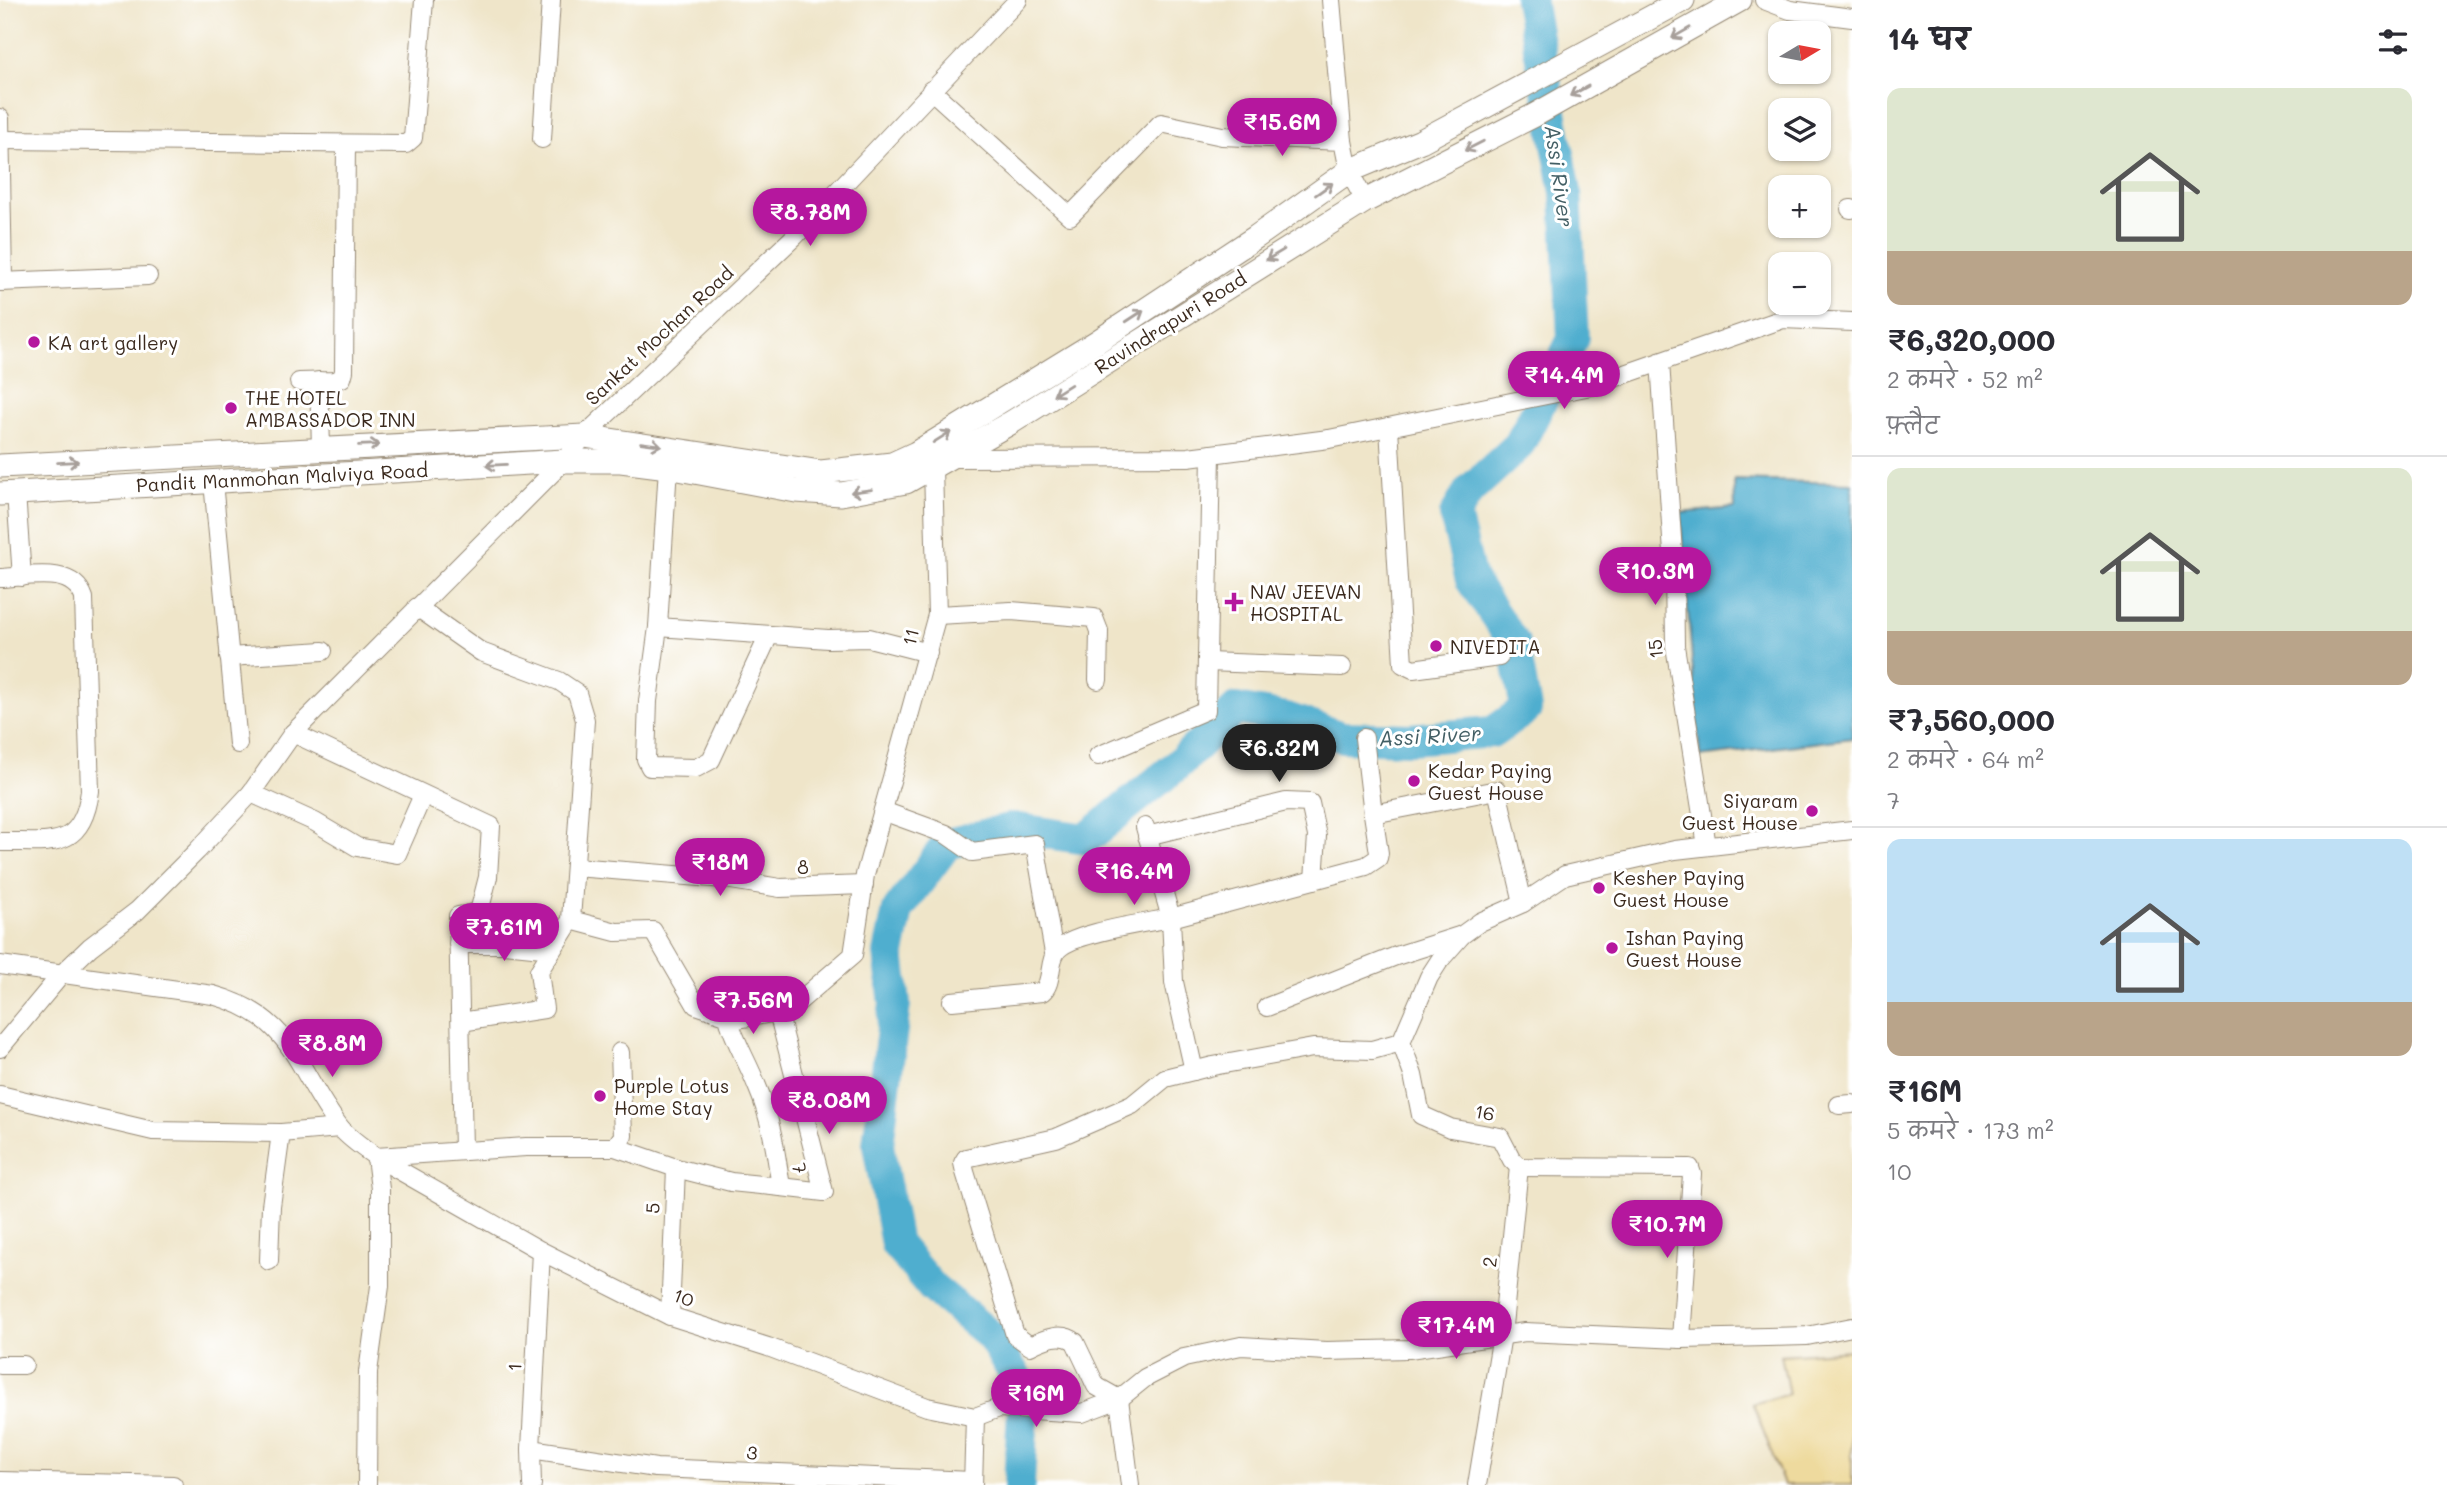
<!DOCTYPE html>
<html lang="hi">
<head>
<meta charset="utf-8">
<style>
  body { margin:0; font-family:Mali,"Playpen Sans Deva",sans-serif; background:#f7f7f7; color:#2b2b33; height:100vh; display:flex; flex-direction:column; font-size:26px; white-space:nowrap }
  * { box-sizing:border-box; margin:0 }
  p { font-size:23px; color:#7c7c81 }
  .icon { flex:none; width:38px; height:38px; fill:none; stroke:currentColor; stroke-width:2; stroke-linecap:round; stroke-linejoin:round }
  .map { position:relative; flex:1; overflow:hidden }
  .details { display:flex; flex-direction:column; background:#fff; width:595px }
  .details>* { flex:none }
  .needle { width:46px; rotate:80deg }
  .fabs { position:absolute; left:1768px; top:21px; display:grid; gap:14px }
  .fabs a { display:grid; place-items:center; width:63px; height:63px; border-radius:14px; background:#fff; box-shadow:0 2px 5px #0004; font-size:35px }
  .price { position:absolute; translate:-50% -60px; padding:0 16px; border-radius:24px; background:#b5179e; color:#fff; font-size:23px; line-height:46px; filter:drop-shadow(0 2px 4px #0008) }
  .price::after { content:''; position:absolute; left:50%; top:42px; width:21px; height:16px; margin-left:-10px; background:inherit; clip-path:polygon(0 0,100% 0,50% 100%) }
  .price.current { background:#222; color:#fff }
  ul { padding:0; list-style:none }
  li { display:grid; align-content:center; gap:14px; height:371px; padding:0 35px }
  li+li { border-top:2px solid #e1e1e2 }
  li span { display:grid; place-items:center; height:217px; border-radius:14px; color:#555 }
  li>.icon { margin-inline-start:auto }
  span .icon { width:126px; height:126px; fill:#fffc; stroke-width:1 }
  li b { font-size:30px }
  h2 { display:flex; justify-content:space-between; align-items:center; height:84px; padding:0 35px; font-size:30px }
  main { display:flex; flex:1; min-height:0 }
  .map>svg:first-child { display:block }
</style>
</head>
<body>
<main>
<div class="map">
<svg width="1852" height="1485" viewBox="0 0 1852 1485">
  <rect width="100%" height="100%" fill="#fff"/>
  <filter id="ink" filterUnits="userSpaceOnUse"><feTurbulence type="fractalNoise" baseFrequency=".0143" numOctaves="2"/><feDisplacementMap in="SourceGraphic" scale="14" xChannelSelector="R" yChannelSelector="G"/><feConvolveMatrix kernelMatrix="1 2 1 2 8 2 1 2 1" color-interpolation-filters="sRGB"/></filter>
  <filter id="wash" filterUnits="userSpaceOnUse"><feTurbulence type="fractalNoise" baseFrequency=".00686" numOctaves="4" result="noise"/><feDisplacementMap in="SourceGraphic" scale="28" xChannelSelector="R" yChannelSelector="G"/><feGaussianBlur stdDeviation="1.57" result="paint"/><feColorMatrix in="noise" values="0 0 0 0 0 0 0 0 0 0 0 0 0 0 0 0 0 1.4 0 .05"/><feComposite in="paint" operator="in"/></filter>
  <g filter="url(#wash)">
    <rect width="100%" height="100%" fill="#efe5c9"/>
    <!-- sand -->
    <polygon fill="#eeda9e" stroke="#94825e" stroke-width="2" points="1852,1350 1852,1485 1784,1485 1753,1404 1789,1394 1781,1355"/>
    <!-- water -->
    <polygon fill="#50aecf" stroke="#466c76" stroke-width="2" points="1734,480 1852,483 1852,738 1700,757 1680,513 1735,508"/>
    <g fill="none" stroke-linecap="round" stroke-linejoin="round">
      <!-- river -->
      <polyline stroke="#50aecf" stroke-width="32" points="1019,1485 1024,1390 991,1336 932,1287 896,1244 878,1145 895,1004 889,953 898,910 947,844 1013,828 1086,839 1176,766 1236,709 1287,718 1342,737 1410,739 1493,732 1526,709 1514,643 1471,580 1455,515 1469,491 1519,445 1573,339 1566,192 1530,0"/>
    </g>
  </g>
  <g filter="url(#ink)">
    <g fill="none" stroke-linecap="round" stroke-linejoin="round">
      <!-- minor casing -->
      <g stroke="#958874" stroke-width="20">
        <g id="minor">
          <polyline points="1331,0 1343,141 1349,171 1365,201"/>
          <polyline points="1764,0 1790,10 1852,18"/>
          <polyline points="931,90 1070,216 1161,123 1222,136 1343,141"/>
          <polyline points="0,118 3,281"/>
          <polyline points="542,139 551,0"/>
          <polyline points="0,140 406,144 413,138 424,0"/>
          <polyline points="1850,209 1852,209"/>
          <polyline points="0,282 148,276"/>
          <polyline points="1660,362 1674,568 1675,646 1707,846"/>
          <polyline points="319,381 321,447"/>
          <polyline points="299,382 335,381 342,378 344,371 346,144"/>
          <polyline points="1389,427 1403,664 1413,669 1499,657"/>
          <polyline points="953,458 1188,457 1329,439 1591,386 1783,319 1852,322"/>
          <polyline points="668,467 658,627 648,701 646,759 650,767 696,768 711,760 769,635"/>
          <polyline points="213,482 238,744"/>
          <polyline points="16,493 22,577"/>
          <path d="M0 578C28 577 73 565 84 598L90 791C82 852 50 841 0 842"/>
          <polyline points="417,607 481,652 559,681 577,693 585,720 571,920 539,971 544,1009 461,1022"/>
          <polyline points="937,615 1011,611 1094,618 1099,631 1098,680"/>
          <polyline points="658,627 828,639 869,638 928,653"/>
          <polyline points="229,657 323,651"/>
          <polyline points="1207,662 1342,667"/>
          <polyline points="293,733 491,826 488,877 479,912 458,916 463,1150"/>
          <polyline points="1364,738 1373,814 1497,790 1523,903"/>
          <polyline points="1098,756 1206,710 1211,454"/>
          <polyline points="251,793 315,822 357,847 397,854 423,795"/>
          <polyline points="883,811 946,834 972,852 1035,844 1054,953"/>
          <polyline points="1145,827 1171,918 1366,866 1378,858 1379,853 1373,814"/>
          <polyline points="1147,836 1286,802 1310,803 1317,836 1314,880"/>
          <polyline points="575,867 725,879 780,888 864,885"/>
          <polyline points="571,920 616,932 653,931 696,1005 738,1019 789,1010 853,955 865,875 937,615 933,468"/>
          <polyline points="458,944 504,944 552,949"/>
          <path d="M0 965 213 995C293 1017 295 1067 339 1126 348 1138 364 1148 376 1157L526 1147H615L623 1136 620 1052"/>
          <path d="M952 1001 1042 992C1053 983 1048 964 1056 952 1068 933 1147 923 1171 918L1174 982 1194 1071"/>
          <polyline points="1267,1007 1396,956 1462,935"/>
          <polyline points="778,1012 824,1192 781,1187"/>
          <polyline points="1401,1042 1413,1075 1421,1115 1450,1128 1500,1137 1512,1160 1519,1167 1690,1168 1692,1174 1681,1339"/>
          <polyline points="0,1048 61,975 90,947 137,911 197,851 251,793 293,733 564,461 584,436 795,236 1018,0"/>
          <polyline points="0,1095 153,1131 281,1133 340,1128"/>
          <polyline points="1839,1105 1852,1104"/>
          <polyline points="615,1147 676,1168 670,1316"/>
          <polyline points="376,1157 541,1251 670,1316 768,1347 927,1407 975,1417 999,1408 1082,1413 1119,1399 1145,1378 1184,1358 1241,1346 1326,1351 1409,1349 1525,1332 1681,1339 1807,1336 1852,1327"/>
          <path d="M676 1168 731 1182 781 1187C776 1153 771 1118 757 1086 747 1060 735 1043 727 1015"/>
          <polyline points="269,1261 271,1206 281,1133"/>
          <polyline points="0,1365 24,1365"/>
          <polyline points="531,1449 656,1468 973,1481"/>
          <polyline points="0,1481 173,1485"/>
          <polyline points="367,1485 368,1372 380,1286 380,1189 376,1157"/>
          <polyline points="532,1485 531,1449 541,1251"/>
          <polyline points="973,1485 975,1417"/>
          <path d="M1130 1485 1119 1399 1096 1386 1075 1342C1062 1331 1044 1339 1030 1346L1015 1335 965 1172 963 1163 966 1158 1056 1138 1132 1105 1165 1078 1213 1066 1313 1048 1372 1050 1401 1042 1429 977 1440 960 1462 935 1480 922 1523 903 1565 875 1675 850 1852 830"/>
          <polyline points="1477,1485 1502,1335 1519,1167"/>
        </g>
      </g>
      <!-- major casing -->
      <g stroke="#958874" stroke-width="25">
        <g id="major">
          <polyline points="0,466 584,436 821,472 892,464 916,453 1095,343 1256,237 1349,171 1421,141 1683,0"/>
          <polyline points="0,494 564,461 621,461 668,467 796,491 841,494 906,482 1012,422 1365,201 1535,115 1740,0"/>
        </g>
      </g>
      <!-- minor -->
      <use href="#minor" stroke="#fff" stroke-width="18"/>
      <!-- major -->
      <use href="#major" stroke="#fff" stroke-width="23"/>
    </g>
    <!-- one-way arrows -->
    <defs><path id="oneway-shaft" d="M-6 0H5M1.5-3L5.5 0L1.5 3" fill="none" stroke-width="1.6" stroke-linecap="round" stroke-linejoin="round" transform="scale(1.75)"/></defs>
    <g stroke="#a79f9a">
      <use href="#oneway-shaft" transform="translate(1681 33) rotate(150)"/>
      <use href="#oneway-shaft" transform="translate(1579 91) rotate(151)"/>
      <use href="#oneway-shaft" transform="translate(1474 146) rotate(153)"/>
      <use href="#oneway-shaft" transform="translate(1324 189) rotate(-35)"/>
      <use href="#oneway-shaft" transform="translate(1275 255) rotate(149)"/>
      <use href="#oneway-shaft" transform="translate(1135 316) rotate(-33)"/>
      <use href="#oneway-shaft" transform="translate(1062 390) rotate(148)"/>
      <use href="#oneway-shaft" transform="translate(942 437) rotate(-32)"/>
      <use href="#oneway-shaft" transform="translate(651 444) rotate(8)"/>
      <use href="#oneway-shaft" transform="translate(369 445) rotate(-2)"/>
      <use href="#oneway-shaft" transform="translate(68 462) rotate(-3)"/>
      <use href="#oneway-shaft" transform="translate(496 465) rotate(177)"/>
      <use href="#oneway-shaft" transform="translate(861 491) rotate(173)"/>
    </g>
  </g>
  <!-- markers -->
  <g fill="#b5179e" stroke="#fff" stroke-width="2.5">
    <circle cx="34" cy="342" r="7"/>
    <circle cx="231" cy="408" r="7"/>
    <path d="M1230.5 591.5h7v7h7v7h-7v7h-7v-7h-7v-7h7z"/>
    <circle cx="1436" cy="646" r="7"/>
    <circle cx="1414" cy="781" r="7"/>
    <circle cx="1812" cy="811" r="7"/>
    <circle cx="1599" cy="888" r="7"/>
    <circle cx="1612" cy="948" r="7"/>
    <circle cx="600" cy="1096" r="7"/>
  </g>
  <g text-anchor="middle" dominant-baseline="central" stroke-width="6" stroke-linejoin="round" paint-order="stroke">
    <!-- street labels -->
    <g font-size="19" fill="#3b2a1e" stroke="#fff">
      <text transform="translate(1170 322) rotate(-32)">Ravindrapuri Road</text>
      <text transform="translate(659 335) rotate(-43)">Sankat Mochan Road</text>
      <text transform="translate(282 477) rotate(-3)">Pandit Manmohan Malviya Road</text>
      <text transform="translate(910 637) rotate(-76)">11</text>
      <text transform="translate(1655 649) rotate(-95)">15</text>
      <text x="803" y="866">8</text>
      <text transform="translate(1485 1112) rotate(11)">16</text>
      <text transform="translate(800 1168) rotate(81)">7</text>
      <text transform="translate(652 1208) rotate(-87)">5</text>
      <text transform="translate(1489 1262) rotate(-84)">2</text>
      <text transform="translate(684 1297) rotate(21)">10</text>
      <text transform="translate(514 1367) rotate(-87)">1</text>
      <text transform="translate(752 1452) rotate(3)">3</text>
    </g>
    <!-- poi labels -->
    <g font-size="19" fill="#3b2a1e" stroke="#fff" text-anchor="start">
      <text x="48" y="342">KA art gallery</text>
      <text x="245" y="397">THE HOTEL<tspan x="245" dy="22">AMBASSADOR INN</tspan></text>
      <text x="1250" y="591">NAV JEEVAN<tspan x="1250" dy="22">HOSPITAL</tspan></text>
      <text x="1450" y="646">NIVEDITA</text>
      <text x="1428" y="770">Kedar Paying<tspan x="1428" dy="22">Guest House</tspan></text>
      <text x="1798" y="800" text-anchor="end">Siyaram<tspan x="1798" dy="22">Guest House</tspan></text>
      <text x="1613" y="877">Kesher Paying<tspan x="1613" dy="22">Guest House</tspan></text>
      <text x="1626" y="937">Ishan Paying<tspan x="1626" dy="22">Guest House</tspan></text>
      <text x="614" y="1085">Purple Lotus<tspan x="614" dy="22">Home Stay</tspan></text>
    </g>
    <!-- water labels -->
    <g font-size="21" font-style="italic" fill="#435f65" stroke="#fff">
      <text transform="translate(1560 176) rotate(82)">Assi River</text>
      <text transform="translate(1430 735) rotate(-3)">Assi River</text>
    </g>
  </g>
</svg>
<div class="fabs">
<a><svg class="needle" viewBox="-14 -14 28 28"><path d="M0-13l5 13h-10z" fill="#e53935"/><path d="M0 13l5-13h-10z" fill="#7c7c81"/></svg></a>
<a><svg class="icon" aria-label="layers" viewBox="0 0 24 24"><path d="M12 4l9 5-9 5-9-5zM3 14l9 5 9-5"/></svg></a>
<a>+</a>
<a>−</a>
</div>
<b class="price" style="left:1282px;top:158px">₹15.6M</b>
<b class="price" style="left:810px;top:248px">₹8.78M</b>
<b class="price" style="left:1564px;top:411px">₹14.4M</b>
<b class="price" style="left:1655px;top:607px">₹10.3M</b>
<b class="price current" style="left:1279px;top:784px">₹6.32M</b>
<b class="price" style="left:720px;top:898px">₹18M</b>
<b class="price" style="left:1134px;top:907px">₹16.4M</b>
<b class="price" style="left:504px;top:963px">₹7.61M</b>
<b class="price" style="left:753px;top:1036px">₹7.56M</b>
<b class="price" style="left:332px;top:1079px">₹8.8M</b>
<b class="price" style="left:829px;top:1136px">₹8.08M</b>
<b class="price" style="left:1667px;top:1260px">₹10.7M</b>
<b class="price" style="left:1456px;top:1361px">₹17.4M</b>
<b class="price" style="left:1036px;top:1429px">₹16M</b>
</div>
<section class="details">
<h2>14 घर<svg class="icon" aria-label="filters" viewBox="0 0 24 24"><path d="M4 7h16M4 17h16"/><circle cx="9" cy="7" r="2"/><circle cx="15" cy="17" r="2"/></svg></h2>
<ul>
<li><span style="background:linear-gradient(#dfe7d0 75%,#b9a48a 0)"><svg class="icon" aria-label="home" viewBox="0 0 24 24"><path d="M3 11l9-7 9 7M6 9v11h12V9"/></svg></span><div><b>₹6,320,000</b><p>2 कमरे · 52 m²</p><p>फ़्लैट</p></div></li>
<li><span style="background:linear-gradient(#dfe7d0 75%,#b9a48a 0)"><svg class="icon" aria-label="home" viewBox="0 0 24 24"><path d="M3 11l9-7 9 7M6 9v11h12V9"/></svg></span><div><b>₹7,560,000</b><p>2 कमरे · 64 m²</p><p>7</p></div></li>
<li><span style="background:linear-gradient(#bfe0f5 75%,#b9a48a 0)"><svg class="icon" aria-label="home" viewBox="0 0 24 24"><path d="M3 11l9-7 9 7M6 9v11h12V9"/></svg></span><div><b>₹16M</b><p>5 कमरे · 173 m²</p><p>10</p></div></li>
</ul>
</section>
</main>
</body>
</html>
